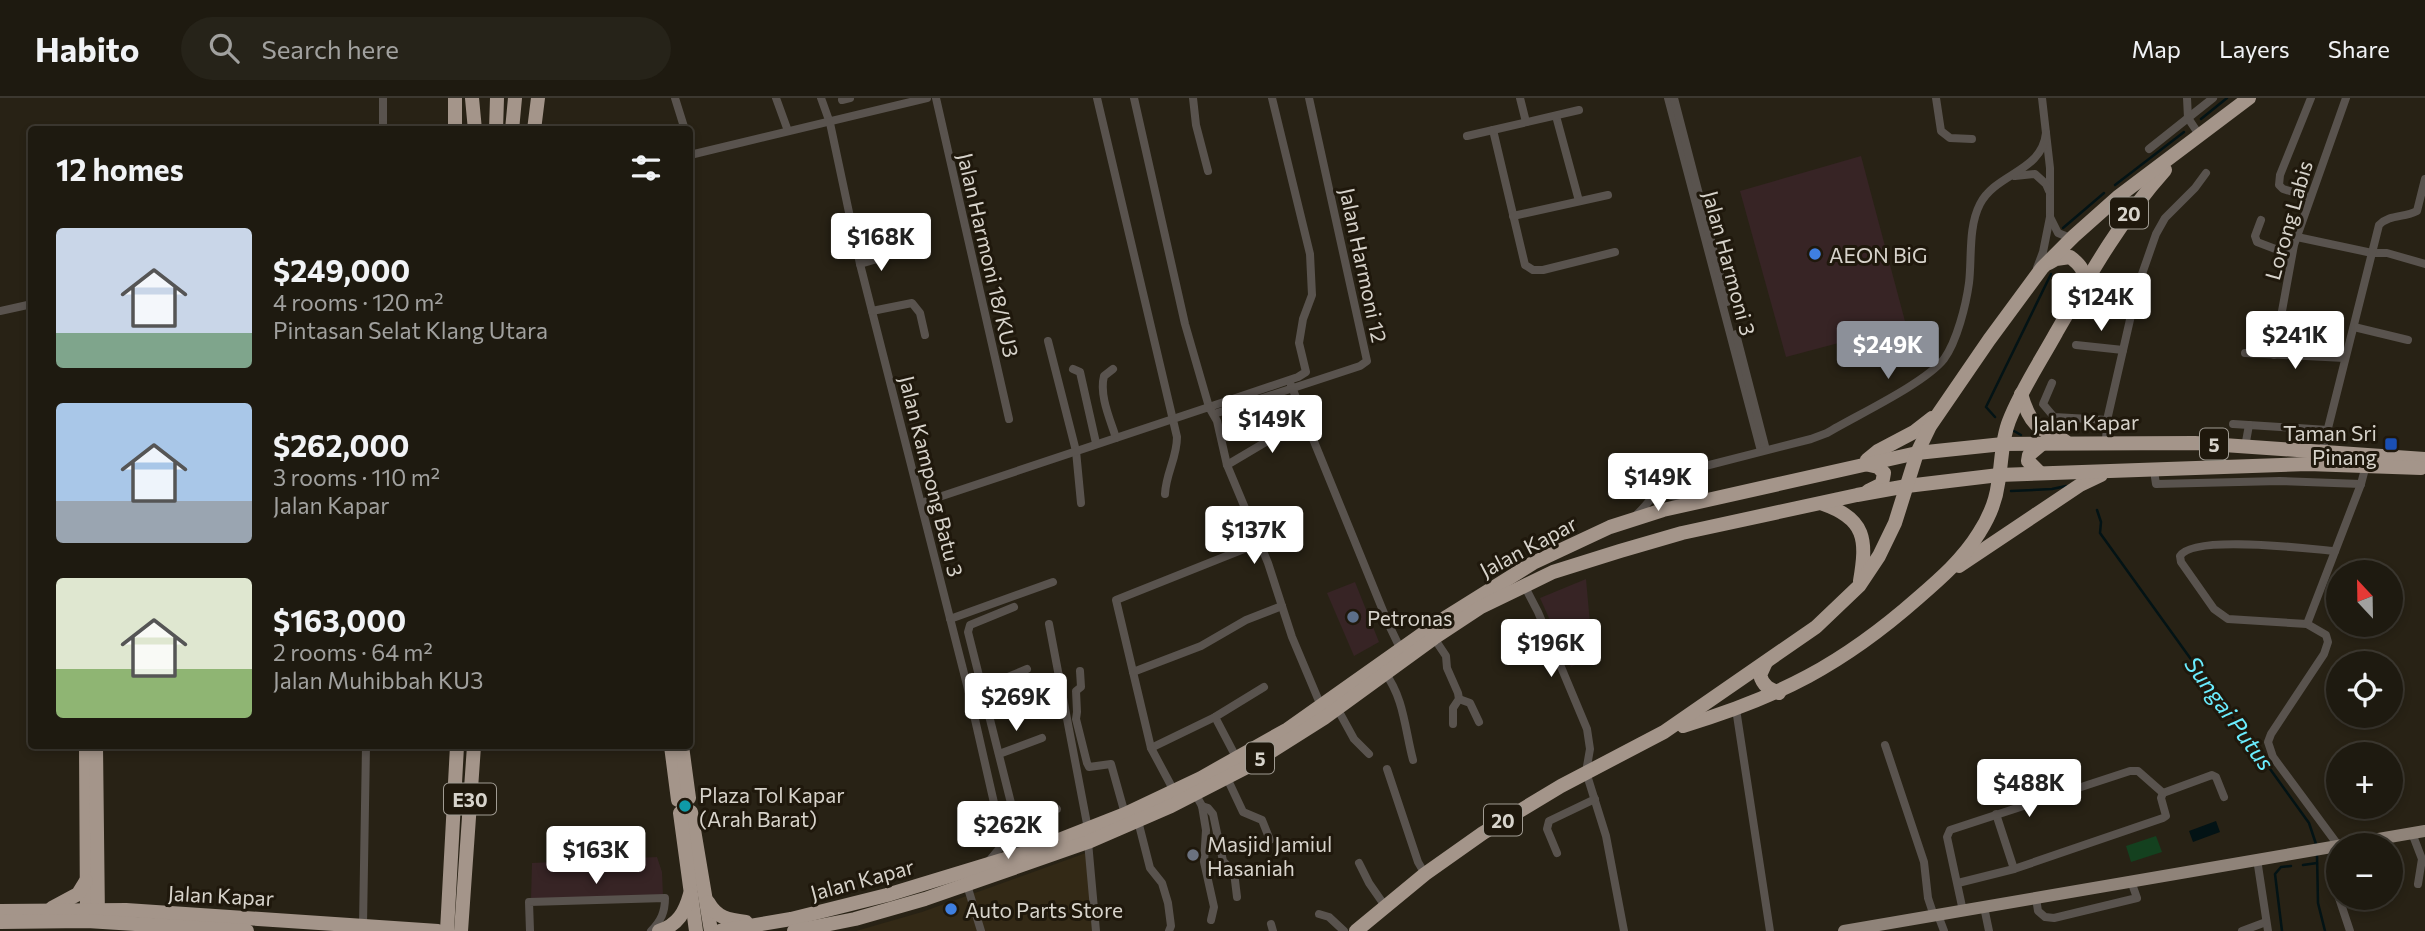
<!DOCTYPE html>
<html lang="en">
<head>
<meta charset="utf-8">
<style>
  body { margin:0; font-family:Commissioner,sans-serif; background:#262319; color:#f1f3f6; height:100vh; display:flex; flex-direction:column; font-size:26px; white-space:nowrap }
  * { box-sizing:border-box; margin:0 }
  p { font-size:23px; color:#a1a19f }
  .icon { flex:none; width:38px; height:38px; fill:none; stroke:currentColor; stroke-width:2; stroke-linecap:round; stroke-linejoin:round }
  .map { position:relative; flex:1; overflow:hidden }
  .sheet { position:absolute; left:28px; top:28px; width:665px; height:623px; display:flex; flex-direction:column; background:#1e1a10; border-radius:7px; box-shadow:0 4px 10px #0003,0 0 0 2px #3c3830 }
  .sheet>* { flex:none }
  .needle { width:46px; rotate:338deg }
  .tools { position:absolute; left:2326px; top:462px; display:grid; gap:14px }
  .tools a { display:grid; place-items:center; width:77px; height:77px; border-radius:50%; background:#1e1a10; box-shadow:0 4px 10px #0003,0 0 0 2px #3c3830; font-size:35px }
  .price { position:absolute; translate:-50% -60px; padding:0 16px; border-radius:7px; background:#fff; color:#222; font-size:23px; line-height:46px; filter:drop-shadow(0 2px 4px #0008) }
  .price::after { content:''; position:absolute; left:50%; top:42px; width:21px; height:16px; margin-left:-10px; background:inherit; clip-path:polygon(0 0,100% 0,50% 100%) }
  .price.on { background:#8c9099; color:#fff }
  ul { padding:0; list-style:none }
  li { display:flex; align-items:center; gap:21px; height:175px; padding:0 28px }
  li span { display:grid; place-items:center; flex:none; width:196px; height:140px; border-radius:7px; color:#555 }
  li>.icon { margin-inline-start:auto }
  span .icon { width:84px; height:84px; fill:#fffc; stroke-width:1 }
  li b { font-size:30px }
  h2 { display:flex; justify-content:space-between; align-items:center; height:84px; padding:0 28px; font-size:30px }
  header { display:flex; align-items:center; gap:42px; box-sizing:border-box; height:98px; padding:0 35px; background:#1e1a10; border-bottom:2px solid #3c3830 }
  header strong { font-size:33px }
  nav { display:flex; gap:38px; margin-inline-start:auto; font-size:24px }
  .search { width:490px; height:63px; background:#262319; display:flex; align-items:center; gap:18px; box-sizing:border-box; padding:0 24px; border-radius:38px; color:#a1a19f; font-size:26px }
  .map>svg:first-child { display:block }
</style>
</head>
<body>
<header>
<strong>Habito</strong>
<div class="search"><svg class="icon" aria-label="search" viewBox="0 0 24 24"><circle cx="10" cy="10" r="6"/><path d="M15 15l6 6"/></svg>Search here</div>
<nav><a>Map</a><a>Layers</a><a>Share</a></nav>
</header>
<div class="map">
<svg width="2425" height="833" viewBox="0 0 2425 833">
  <rect width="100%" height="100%" fill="#282215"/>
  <!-- commercial -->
  <g fill="#372425">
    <polygon points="1861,58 1906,227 1786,259 1740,93"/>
    <polygon points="1586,481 1593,559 1571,569 1540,500"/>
    <polygon points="1355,484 1379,544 1354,558 1327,495"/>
    <polygon points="657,759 662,774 663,798 531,801 532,765"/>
  </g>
  <!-- built -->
  <polygon fill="#332916" points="1086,755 1093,833 856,833 922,814"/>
  <!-- green -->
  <polygon fill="#14411f" points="2156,738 2162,754 2131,764 2126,748"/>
  <!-- water -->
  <polygon fill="#031315" points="2216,723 2220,734 2193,744 2189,733"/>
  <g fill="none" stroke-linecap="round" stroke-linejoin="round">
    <!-- stream -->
    <g stroke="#031315" stroke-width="2.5">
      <polyline points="2201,21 2227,0"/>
      <polyline points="2115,87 2184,34"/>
      <polyline points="2063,130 2104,95"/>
      <polyline points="1995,319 1986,309 2051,176"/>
      <polyline points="2014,333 2021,337"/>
      <polyline points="2011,393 2052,391 2066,388"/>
      <polyline points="2097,412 2101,424 2100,435 2309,725 2316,746"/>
      <polyline points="2317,757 2318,805 2325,833"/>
      <polyline points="2303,767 2317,765"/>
      <polyline points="2282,833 2275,776 2281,769 2291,768"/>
    </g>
    <!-- street -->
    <g stroke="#59534e" stroke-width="8">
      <polyline points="675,0 685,32"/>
      <polyline points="776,0 788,33"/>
      <polyline points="821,0 830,25 860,166 969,595 1002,740 999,751 988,764"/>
      <polyline points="936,0 1009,321"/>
      <path d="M1097 0 1177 339C1177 360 1166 375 1165 396"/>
      <polyline points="1134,0 1185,226 1209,309 1298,279 1306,274 1299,245 1303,221 1312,197 1310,156 1272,0"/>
      <polyline points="1193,0 1196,27 1208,73"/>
      <polyline points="1520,0 1526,24"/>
      <polyline points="1668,0 1761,353"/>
      <polyline points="1674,0 1727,204"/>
      <polyline points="1936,0 1941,33 1950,40 1972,41"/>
      <polyline points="2042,0 2050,70 2050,119 2058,135 2068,139 2074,138"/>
      <polyline points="2187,0 2188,20 2200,38"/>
      <polyline points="842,2 850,0"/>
      <polyline points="1556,18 1579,103"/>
      <polyline points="383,32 383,0"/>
      <polyline points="1493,32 1525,167 1533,172 1543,172 1615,154"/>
      <polyline points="1467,38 1579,12"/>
      <polyline points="2149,51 2213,0"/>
      <polyline points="690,57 927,0"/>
      <polyline points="2015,78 2035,76 2046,86 2049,93"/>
      <polyline points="2310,99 2283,91 2279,87 2280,77 2311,0"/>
      <polyline points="1513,118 1608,97"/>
      <polyline points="2261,122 2255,138 2257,144 2291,157"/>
      <polyline points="2297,139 2372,155 2387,155 2425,166"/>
      <polyline points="860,166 877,161 891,152"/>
      <polyline points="2037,170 2043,154 2050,119"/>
      <polyline points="0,213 32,206"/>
      <polyline points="872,213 912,205 920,215 925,237"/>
      <polyline points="2354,229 2408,242"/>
      <polyline points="1736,236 1766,352"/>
      <polyline points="1048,243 1076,353 1081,405"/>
      <polyline points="2076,247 2123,252"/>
      <polyline points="2245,255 2345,260"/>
      <polyline points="2274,257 2294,147 2346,0"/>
      <polyline points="1073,271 1080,274 1096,345"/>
      <path d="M1113 271 1104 278C1099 297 1110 321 1116 340"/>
      <polyline points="2052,285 2043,306 2054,319 2107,322"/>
      <polyline points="1291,287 1388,525 1400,550"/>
      <polyline points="1214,316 1360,268 1367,263 1309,0"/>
      <polyline points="2233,326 2328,332"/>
      <polyline points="2106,344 2107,322 2132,213 2142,176 2156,136 2165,120 2195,90 2206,75"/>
      <polyline points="2245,349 2249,327"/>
      <path d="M2322 354 2379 127C2390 116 2404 120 2417 113L2425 81"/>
      <polyline points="1227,367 1271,341 1306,328"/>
      <polyline points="2154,373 2156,386 2280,383 2361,386"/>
      <polyline points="1662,386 1671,398 1691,401"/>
      <polyline points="921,405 1209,309 1217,323 1227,367 1268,465 1292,539 1321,608"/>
      <path d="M1635 418C1651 405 1659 385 1678 375L1811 341 1827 335C1857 317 1924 286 1944 261 1957 243 1966 207 1969 185 1972 161 1968 129 1980 106 1996 75 2042 74 2046 35"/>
      <path d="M2335 453C2309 451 2193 436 2180 458L2181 464 2214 511 2228 521 2307 526 2326 537 2328 544 2324 556 2271 636 2268 644 2273 659 2338 747"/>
      <polyline points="1524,487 1538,514 1587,631 1590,651 1586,674 1606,738 1624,833"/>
      <polyline points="1014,509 970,527 968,534 1014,717 1021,722 1057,711"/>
      <polyline points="950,521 1053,484"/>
      <polyline points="1049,526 1088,731"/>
      <polyline points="2307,526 2361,386 2366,367"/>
      <polyline points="1434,540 1446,558 1447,570 1458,595 1459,601 1453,610 1453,626"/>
      <polyline points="1080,573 1081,589 1076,593 1077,614 1076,621 1087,665 1089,669 1111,666 1125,716"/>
      <polyline points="1133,574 1201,548 1246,522 1282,508"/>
      <path d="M1385 575C1404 600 1405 632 1413 662"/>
      <polyline points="969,595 1027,571"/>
      <polyline points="1459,601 1470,605 1479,624"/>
      <polyline points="1337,610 1354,641 1369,656"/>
      <polyline points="1736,611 1770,833"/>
      <polyline points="1215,619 1236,659"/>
      <polyline points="1885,647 1924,764 1928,800 1934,818"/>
      <polyline points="1151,650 1215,619 1264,589"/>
      <polyline points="999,656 1042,640"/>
      <polyline points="1387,671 1418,764 1425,776"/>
      <polyline points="1227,680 1243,714 1262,722 1270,742"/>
      <polyline points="1174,693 1151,650 1116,502 1259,445"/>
      <polyline points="1196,697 1202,708 1206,732 1204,764 1214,809 1211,822"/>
      <polyline points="1202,708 1208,710 1213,716 1223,763 1234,774 1237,799"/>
      <polyline points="1996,716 2014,771"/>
      <polyline points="1138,723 1150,770 1162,785 1168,805 1171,828 1169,833"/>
      <polyline points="2412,735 2422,761 2418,786"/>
      <polyline points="1002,740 1019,752 1027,753"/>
      <polyline points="1088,744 1096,833"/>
      <polyline points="1557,755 1547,731 1549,723 1595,701"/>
      <polyline points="2257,761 2268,833"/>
      <polyline points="1359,765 1369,785 1385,808"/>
      <polyline points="1958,785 2014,771 2163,720 2166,718 2161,700 2163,695 2212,677 2216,679 2224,699"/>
      <polyline points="2338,785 2338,791"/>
      <polyline points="967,787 981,833"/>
      <polyline points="2036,800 2038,813 2045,819 2054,820 2137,800 2131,783"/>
      <polyline points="2339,800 2350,833"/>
      <polyline points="1984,809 1989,833"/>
      <polyline points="1963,813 1947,739 1950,732 2130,673 2138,673 2163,695"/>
      <polyline points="1319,816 1329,819 1344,833"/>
      <polyline points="1938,817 1944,833"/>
      <polyline points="1271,826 1273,833"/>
      <polyline points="363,827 366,648"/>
      <path d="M530 833 529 804 665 800C665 814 661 823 651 833"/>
      <polyline points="2242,833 2266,824"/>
    </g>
    <!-- primary -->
    <polyline stroke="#8f8379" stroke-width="12" points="1844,833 2425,733"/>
    <!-- highway -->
    <g stroke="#a4958a" stroke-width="14">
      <polyline points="455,0 455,32"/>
      <polyline points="472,0 475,32"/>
      <polyline points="496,32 497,0"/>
      <polyline points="512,32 515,0"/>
      <polyline points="534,32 538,0"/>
      <path d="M2049 165 2056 161 2070 159C2081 167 2086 174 2083 187"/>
      <path d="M2021 296C2030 327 2037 330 2065 343"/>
      <polyline points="1867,362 1878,353 1914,334 1932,320"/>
      <polyline points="1865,366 1878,369 1884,375 1882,386 1868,393"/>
      <polyline points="2040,375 2028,363 2029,357 2042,346"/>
      <path d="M1823 406C1866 421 1867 442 1860 483"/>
      <polyline points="1959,468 2080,387 2101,377"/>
      <path d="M1766 564 1760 577C1763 588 1769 591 1779 595"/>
      <path d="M1683 628C1779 599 1842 567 1918 500 1940 481 1963 461 1979 435 1988 421 1996 402 1998 386 2002 365 2001 343 2009 323 2021 292 2040 264 2056 235 2089 178 2121 121 2165 72"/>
      <polyline points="86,648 87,821"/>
      <polyline points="96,648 98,821"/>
      <polyline points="671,648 678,702"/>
      <polyline points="682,648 689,700"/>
      <polyline points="691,714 711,833"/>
      <polyline points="680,715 696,833"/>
      <path d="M708 804C717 820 728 822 746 824"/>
      <polyline points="52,810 78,796 86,783"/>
      <polyline points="0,813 126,812 438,833"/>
      <polyline points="0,824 87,823 247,833"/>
      <polyline points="447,833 457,648"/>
      <polyline points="461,833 474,648"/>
      <path d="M659 833C678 827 685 814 690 796"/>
      <polyline points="720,833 791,821 887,797 1031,753 1125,716 1201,680 1288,631 1445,520 1533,465 1610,429 1663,412 1917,355 2003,346 2195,345 2425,361"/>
      <polyline points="794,833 855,821 925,801 1088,744 1171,708 1245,670 1324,620 1434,540 1481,509 1553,474 1620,453 1682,435 1857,397 1907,388 1999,377 2308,366 2421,370"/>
      <polyline points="1356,833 1425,776 1483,735 1561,688 1664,634 1816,529 1859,488 1879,458 1895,425 1917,355 1930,328 1989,242 2042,170 2074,138 2119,98 2249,0"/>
    </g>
  </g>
  <!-- markers -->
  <g fill="#3f7fe0" stroke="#1f180c" stroke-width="2.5">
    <circle cx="1815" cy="156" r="7"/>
    <circle cx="951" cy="811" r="7"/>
  </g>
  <rect fill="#1a4fb4" stroke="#1f180c" stroke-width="2.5" x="2384" y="339" width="14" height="14" rx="3.5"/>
  <circle fill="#5c6f8a" stroke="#1f180c" stroke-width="2.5" cx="1353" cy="519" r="7"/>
  <circle fill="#0f9aa8" stroke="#1f180c" stroke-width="2.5" cx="685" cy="708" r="7"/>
  <circle fill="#6b7280" stroke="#1f180c" stroke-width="2.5" cx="1193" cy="757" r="7"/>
  <g text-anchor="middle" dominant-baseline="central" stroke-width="6" stroke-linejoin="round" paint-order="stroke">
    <!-- shield labels -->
    <g fill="#1f180c" stroke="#a09b92" stroke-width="2">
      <rect x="2110" y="99.5" width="38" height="31" rx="5"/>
      <rect x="2200" y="330.5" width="28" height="31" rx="5"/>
      <rect x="1246" y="644.5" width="28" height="31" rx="5"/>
      <rect x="444" y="685.5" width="52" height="31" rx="5"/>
      <rect x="1484" y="706.5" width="38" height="31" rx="5"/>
    </g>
    <g font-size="19" font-weight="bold" fill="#d7d3cb">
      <text x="2129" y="115">20</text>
      <text x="2214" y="346">5</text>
      <text x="1260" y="660">5</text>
      <text x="470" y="701">E30</text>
      <text x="1503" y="722">20</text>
    </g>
    <!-- street labels -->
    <g font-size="21" fill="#d7d3cb" stroke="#1f180c">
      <text transform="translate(2288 122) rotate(-74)">Lorong Labis</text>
      <text transform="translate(989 157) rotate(77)">Jalan Harmoni 18/KU3</text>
      <text transform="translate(1730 165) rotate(75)">Jalan Harmoni 3</text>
      <text transform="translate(1364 167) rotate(78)">Jalan Harmoni 12</text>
      <text transform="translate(2086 324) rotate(-1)">Jalan Kapar</text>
      <text transform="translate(932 378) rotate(76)">Jalan Kampong Batu 3</text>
      <text transform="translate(1528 448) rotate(-28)">Jalan Kapar</text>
      <text transform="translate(862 781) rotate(-15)">Jalan Kapar</text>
      <text transform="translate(221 797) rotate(3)">Jalan Kapar</text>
    </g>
    <!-- poi labels -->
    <g font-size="21" fill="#d7d3cb" stroke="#1f180c" text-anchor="start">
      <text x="1829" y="156">AEON BiG</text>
      <text x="2377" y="334" text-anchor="end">Taman Sri<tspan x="2377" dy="24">Pinang</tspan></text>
      <text x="1367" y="519">Petronas</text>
      <text x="699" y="696">Plaza Tol Kapar<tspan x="699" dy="24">(Arah Barat)</tspan></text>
      <text x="1207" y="745">Masjid Jamiul<tspan x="1207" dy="24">Hasaniah</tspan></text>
      <text x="965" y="811">Auto Parts Store</text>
    </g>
    <!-- water labels -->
    <g font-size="23" font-style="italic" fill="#6aedff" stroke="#1f180c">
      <text transform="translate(2230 615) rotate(54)">Sungai Putus</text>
    </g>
  </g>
</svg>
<div class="tools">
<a><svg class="needle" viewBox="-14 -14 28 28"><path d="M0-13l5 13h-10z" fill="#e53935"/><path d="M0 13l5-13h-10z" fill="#a1a19f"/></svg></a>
<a><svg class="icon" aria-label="locate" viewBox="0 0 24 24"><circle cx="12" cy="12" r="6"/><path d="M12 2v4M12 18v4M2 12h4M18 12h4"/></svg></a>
<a>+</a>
<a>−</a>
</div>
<b class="price" style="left:881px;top:175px">$168K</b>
<b class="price" style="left:2101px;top:235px">$124K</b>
<b class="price" style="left:2295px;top:273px">$241K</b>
<b class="price on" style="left:1888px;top:283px">$249K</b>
<b class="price" style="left:1272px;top:357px">$149K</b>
<b class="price" style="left:1658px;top:415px">$149K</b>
<b class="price" style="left:1254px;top:468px">$137K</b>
<b class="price" style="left:1551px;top:581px">$196K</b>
<b class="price" style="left:1016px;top:635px">$269K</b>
<b class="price" style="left:2029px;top:721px">$488K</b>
<b class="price" style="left:1008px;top:763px">$262K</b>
<b class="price" style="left:596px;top:788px">$163K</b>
<section class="sheet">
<h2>12 homes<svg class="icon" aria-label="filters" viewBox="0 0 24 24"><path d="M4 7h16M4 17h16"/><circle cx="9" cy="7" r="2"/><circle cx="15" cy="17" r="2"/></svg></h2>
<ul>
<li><span style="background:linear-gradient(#c9d6e8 75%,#7fa58c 0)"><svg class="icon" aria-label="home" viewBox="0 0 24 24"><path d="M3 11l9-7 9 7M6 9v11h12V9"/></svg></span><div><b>$249,000</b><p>4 rooms · 120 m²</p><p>Pintasan Selat Klang Utara</p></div></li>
<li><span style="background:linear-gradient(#a9c7e8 70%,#9aa5b1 0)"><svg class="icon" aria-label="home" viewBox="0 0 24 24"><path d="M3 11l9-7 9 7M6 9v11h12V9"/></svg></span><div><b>$262,000</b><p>3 rooms · 110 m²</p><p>Jalan Kapar</p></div></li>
<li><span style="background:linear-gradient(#dfe7d0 65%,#8fb573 0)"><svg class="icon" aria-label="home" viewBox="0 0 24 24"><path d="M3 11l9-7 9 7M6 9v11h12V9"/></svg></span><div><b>$163,000</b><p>2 rooms · 64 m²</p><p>Jalan Muhibbah KU3</p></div></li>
</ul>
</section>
</div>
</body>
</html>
